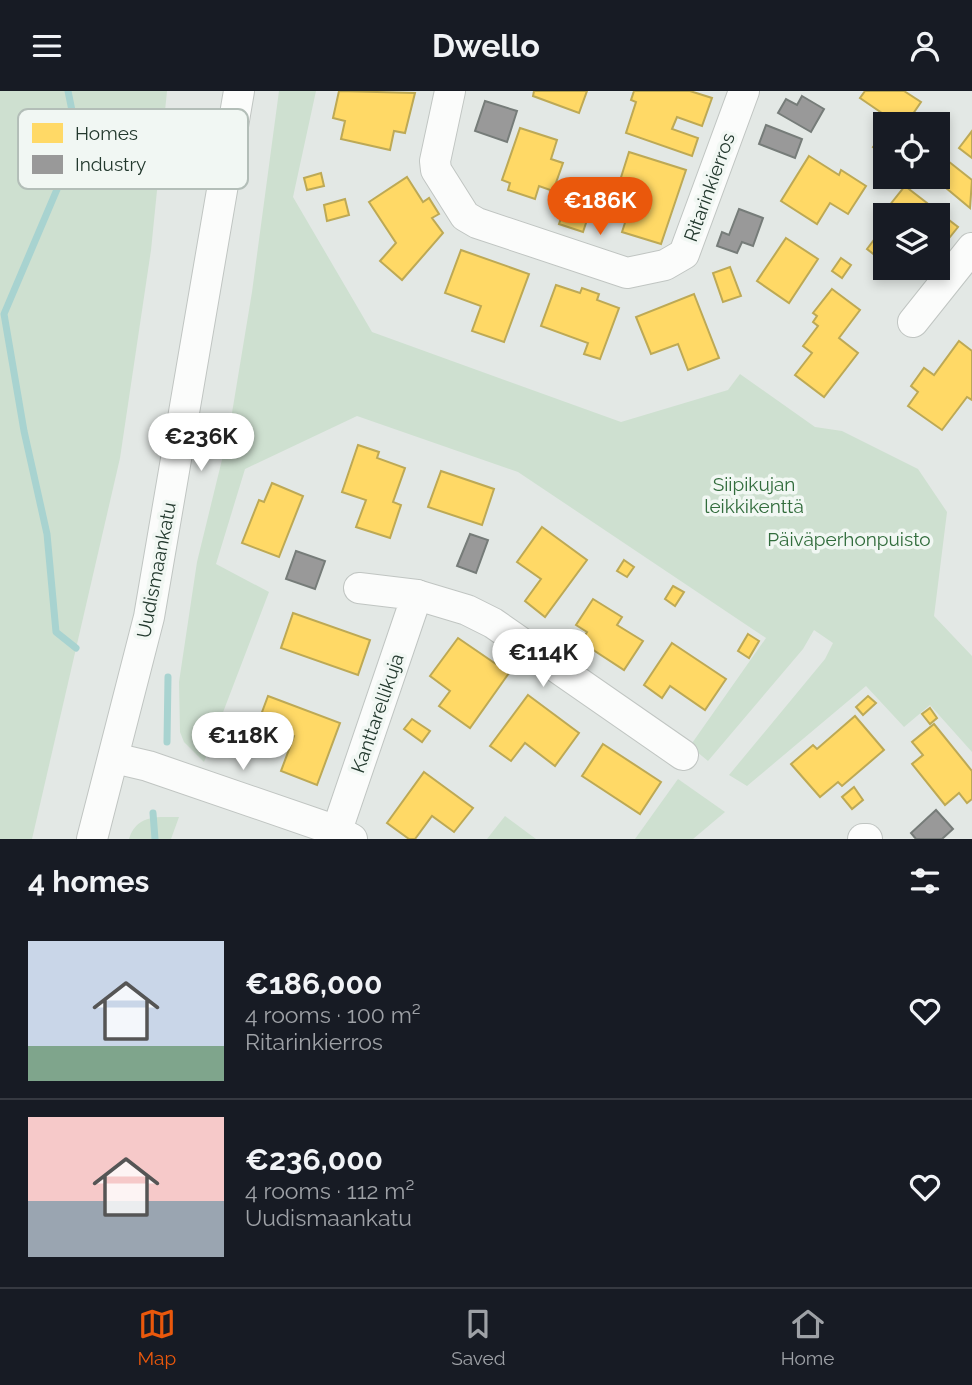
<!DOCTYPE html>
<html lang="en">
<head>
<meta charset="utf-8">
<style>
  body { margin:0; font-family:Raleway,sans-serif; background:#20242c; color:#f1f3f6; height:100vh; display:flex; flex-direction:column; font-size:26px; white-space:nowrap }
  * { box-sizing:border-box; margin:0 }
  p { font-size:23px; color:#9ea1a6 }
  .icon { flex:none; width:38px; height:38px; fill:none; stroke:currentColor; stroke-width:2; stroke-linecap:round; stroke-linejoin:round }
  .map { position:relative; height:748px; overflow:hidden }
  .panel { display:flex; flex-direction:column; background:#171b24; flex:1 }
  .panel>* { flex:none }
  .fabs { position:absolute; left:873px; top:21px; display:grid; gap:14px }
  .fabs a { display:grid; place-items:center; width:77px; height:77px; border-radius:0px; background:#171b24; box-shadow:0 4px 10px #0003; font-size:35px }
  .price { position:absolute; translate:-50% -60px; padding:0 16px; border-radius:24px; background:#fff; color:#222; font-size:23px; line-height:46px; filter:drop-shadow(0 2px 4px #0008) }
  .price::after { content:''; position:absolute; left:50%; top:42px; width:21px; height:16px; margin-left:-10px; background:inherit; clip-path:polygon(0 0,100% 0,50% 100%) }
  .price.current { background:#ea580c; color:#fff }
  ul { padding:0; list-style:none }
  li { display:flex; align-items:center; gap:21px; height:175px; padding:0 28px }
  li+li { border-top:2px solid #363941 }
  li span { display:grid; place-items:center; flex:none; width:196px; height:140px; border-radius:0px; color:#555 }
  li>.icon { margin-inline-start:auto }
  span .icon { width:84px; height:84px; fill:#fffc; stroke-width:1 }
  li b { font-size:30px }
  h2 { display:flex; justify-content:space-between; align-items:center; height:84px; padding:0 28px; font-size:30px }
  header { display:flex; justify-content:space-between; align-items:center; height:91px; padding:0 28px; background:#171b24; font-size:32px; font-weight:700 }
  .tab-bar { display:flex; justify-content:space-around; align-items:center; height:98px; border-top:2px solid #363941; background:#171b24; font-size:19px; color:#9ea1a6 }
  .tab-bar a { display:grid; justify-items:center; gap:4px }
  .tab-bar .current { color:#ea580c }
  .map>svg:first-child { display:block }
</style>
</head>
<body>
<header><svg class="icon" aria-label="menu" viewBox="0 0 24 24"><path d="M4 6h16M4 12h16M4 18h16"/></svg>Dwello<svg class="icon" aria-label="person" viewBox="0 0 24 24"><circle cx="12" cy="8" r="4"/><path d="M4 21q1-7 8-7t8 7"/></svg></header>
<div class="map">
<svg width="972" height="748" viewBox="0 0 972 748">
  <rect width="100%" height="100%" fill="#e3e8e5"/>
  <!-- green -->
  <g fill="#cee0d0">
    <polygon points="0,0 167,0 151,159 120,367 32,748 0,748"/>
    <polygon points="279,0 316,0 293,106 372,241 621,331 728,299 740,283 815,336 842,340 918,378 947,421 934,525 972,565 972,661 930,614 904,636 866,595 747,695 729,684 825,568 833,552 814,539 803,558 708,670 690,655 766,547 518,381 357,325 245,378 216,473 269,501 204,671 184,651 180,641 179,591 197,471 229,340 252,201"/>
    <polygon points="678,688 725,721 693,748 635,748"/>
    <polygon points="505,725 536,748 487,748"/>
    <path d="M179 726 171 748H129C137 723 157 726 179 726Z"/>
  </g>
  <!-- homes -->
  <g fill="#ffd966" stroke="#bda955" stroke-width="2">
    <polygon points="339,0 415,2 405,42 394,40 390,59 341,48 345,30 333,27"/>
    <polygon points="534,0 587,0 579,22 533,5"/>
    <polygon points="634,0 690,0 712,7 702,35 677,26 672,38 698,47 692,65 626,42 636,11 631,9"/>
    <polygon points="865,0 904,0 921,11 906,33 898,33 860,7"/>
    <polygon points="520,37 557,49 551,68 563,72 553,100 539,95 535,108 508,99 510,92 502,89"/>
    <polygon points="972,40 972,67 959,57"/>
    <polygon points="882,45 886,48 885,66 873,56"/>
    <polygon points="629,61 686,79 661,153 622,141 634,104 617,99"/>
    <polygon points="809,65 839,84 841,79 866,95 848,123 830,112 817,133 781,110"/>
    <polygon points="948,70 972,89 970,117 934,87 938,86"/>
    <polygon points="321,82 324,95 307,99 304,87"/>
    <polygon points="407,86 423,111 429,107 439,123 432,127 443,142 402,189 380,170 396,152 369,111"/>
    <polygon points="905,95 958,136 938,161 938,124 886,124 886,129 881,125"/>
    <polygon points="345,108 349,124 327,130 324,114"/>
    <polygon points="565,115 589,123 583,141 559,133"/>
    <polygon points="886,133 886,173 867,158"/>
    <polygon points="786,147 818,168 789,212 757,190"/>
    <polygon points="461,159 529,183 504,251 472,240 481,215 445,202"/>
    <polygon points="841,167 851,174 842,187 832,180"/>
    <polygon points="730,176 741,205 723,211 713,182"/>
    <polygon points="556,194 580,202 582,197 599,203 597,209 619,217 600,268 584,263 588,252 541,235"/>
    <polygon points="832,198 860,219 839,247 858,262 824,306 795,284 812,262 803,255 818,235 813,231 817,225 813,222"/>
    <polygon points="694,203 719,267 688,279 678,253 651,263 636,226"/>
    <polygon points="959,250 972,260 972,309 967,306 942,339 908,315 918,301 911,295 924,277 934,284"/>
    <polygon points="358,354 379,361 377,367 405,377 393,411 401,414 390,447 356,436 366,409 342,401"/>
    <polygon points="441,380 494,398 482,434 428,416"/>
    <polygon points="272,392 303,405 279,466 242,452 259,409 264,411"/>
    <polygon points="542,436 587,469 545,526 525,510 541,488 517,471"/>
    <polygon points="624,469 634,476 627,486 617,480"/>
    <polygon points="673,495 684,501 675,515 665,508"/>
    <polygon points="593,508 622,526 617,534 643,550 624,579 581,551 587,541 576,534"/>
    <polygon points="293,522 370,549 358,584 281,557"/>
    <polygon points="748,543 759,550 749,567 738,560"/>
    <polygon points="458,547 509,582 470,637 439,615 450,600 430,585"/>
    <polygon points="672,552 726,588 705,619 670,595 662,607 644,594"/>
    <polygon points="528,604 579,642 555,675 525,652 511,670 490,655"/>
    <polygon points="268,605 340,632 317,694 281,680 294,645 258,632"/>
    <polygon points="868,605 876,612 863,624 856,616"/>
    <polygon points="930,617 937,627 930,633 922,623"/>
    <polygon points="855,625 884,659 842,695 838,691 820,706 791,673 813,654 817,658"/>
    <polygon points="412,628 430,640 422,651 404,638"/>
    <polygon points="934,633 972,680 972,708 967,712 959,702 945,714 912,673 923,664 912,651"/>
    <polygon points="603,653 661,691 640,723 582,685"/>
    <polygon points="424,681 473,717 454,741 432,725 415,748 409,748 387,732"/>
    <polygon points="854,696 863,709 852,718 842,706"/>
  </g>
  <!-- industry -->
  <g fill="#999" stroke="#767c79" stroke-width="2">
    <polygon points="802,5 824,18 811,41 778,22 786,8 797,14"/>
    <polygon points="485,10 517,20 507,51 475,40"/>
    <polygon points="766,34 802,48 795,67 759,53"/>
    <polygon points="739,118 763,127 753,155 742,151 737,162 717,155 722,141 729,144"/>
    <polygon points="470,443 488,449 476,482 457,475"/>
    <polygon points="296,460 325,470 315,498 286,488"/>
    <polygon points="936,719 953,738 942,748 916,748 911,742"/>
  </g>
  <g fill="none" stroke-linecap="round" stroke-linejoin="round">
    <!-- stream -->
    <g stroke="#a8d3d0" stroke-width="7">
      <polyline points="68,0 78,49 4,223 24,340 47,443 56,541 76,557"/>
      <polyline points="167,651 168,586"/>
      <polyline points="153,722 155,748"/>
    </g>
    <!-- minor casing -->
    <g stroke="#c0c5c2" stroke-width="32">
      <g id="minor">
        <polyline points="450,0 435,70 436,79 465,125 477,132 627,182 665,174 684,163 744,0"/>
        <polyline points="913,231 972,157"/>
        <polyline points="417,504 467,519 493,532 683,664"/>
        <polyline points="114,667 148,675 337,740 352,748"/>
        <polyline points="92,748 149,526 239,0"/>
        <polyline points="334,748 417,504 359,497"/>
        <polyline points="863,748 867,748"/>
      </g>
    </g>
    <!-- minor -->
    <use href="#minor" stroke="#fbfcfb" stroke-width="30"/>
  </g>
  <g text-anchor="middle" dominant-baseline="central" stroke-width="7" stroke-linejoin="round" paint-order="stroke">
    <!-- street labels -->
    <g font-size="19" fill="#23392e" stroke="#f1f7f3">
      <text transform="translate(709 96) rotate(-70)">Ritarinkierros</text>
      <text transform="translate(156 479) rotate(-79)">Uudismaankatu</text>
      <text transform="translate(377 622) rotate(-71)">Kanttarellikuja</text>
    </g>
    <!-- park labels -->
    <g font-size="19" fill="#316c3c" stroke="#f1f7f3">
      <text x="754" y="393">Siipikujan<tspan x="754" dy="22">leikkikenttä</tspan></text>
      <text x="849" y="448">Päiväperhonpuisto</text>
    </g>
  </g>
  <!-- legend -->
  <rect x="18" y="18" width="230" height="80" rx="10" fill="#f1f7f3" stroke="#b3beb8" stroke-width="2"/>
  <rect x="32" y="32" width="31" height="20" fill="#ffd966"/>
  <rect x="32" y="64" width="31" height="19" fill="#999"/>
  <g font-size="19" fill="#23392e">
    <text x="75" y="49">Homes</text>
    <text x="75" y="80">Industry</text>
  </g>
</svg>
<div class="fabs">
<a><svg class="icon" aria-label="locate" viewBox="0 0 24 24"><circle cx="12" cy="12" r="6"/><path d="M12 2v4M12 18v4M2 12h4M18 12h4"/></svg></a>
<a><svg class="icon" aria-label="layers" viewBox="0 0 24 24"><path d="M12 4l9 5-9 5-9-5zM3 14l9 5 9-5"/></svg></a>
</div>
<b class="price current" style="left:600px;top:146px">€186K</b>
<b class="price" style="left:201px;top:382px">€236K</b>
<b class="price" style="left:543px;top:598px">€114K</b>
<b class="price" style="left:243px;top:681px">€118K</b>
</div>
<section class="panel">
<h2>4 homes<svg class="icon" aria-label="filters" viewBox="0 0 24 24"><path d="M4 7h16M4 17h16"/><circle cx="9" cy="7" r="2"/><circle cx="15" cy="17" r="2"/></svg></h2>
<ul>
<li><span style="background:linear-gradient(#c9d6e8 75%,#7fa58c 0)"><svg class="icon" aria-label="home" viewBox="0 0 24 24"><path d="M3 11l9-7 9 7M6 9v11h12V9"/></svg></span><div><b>€186,000</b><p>4 rooms · 100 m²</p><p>Ritarinkierros</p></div><svg class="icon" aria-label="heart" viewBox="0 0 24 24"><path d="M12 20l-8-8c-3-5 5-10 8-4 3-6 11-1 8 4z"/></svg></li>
<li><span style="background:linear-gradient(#f6c9c9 60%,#9aa5b1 0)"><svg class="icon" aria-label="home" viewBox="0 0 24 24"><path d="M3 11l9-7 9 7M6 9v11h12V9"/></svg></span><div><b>€236,000</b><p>4 rooms · 112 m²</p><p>Uudismaankatu</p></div><svg class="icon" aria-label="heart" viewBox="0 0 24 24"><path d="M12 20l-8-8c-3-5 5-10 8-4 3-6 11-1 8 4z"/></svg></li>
</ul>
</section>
<nav class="tab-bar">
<a class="current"><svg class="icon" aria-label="map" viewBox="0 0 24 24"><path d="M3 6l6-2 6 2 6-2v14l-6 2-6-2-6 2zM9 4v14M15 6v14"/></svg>Map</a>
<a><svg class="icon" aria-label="saved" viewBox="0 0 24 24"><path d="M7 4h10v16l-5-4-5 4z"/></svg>Saved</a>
<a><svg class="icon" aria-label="home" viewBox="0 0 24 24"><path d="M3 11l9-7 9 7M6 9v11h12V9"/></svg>Home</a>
</nav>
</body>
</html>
